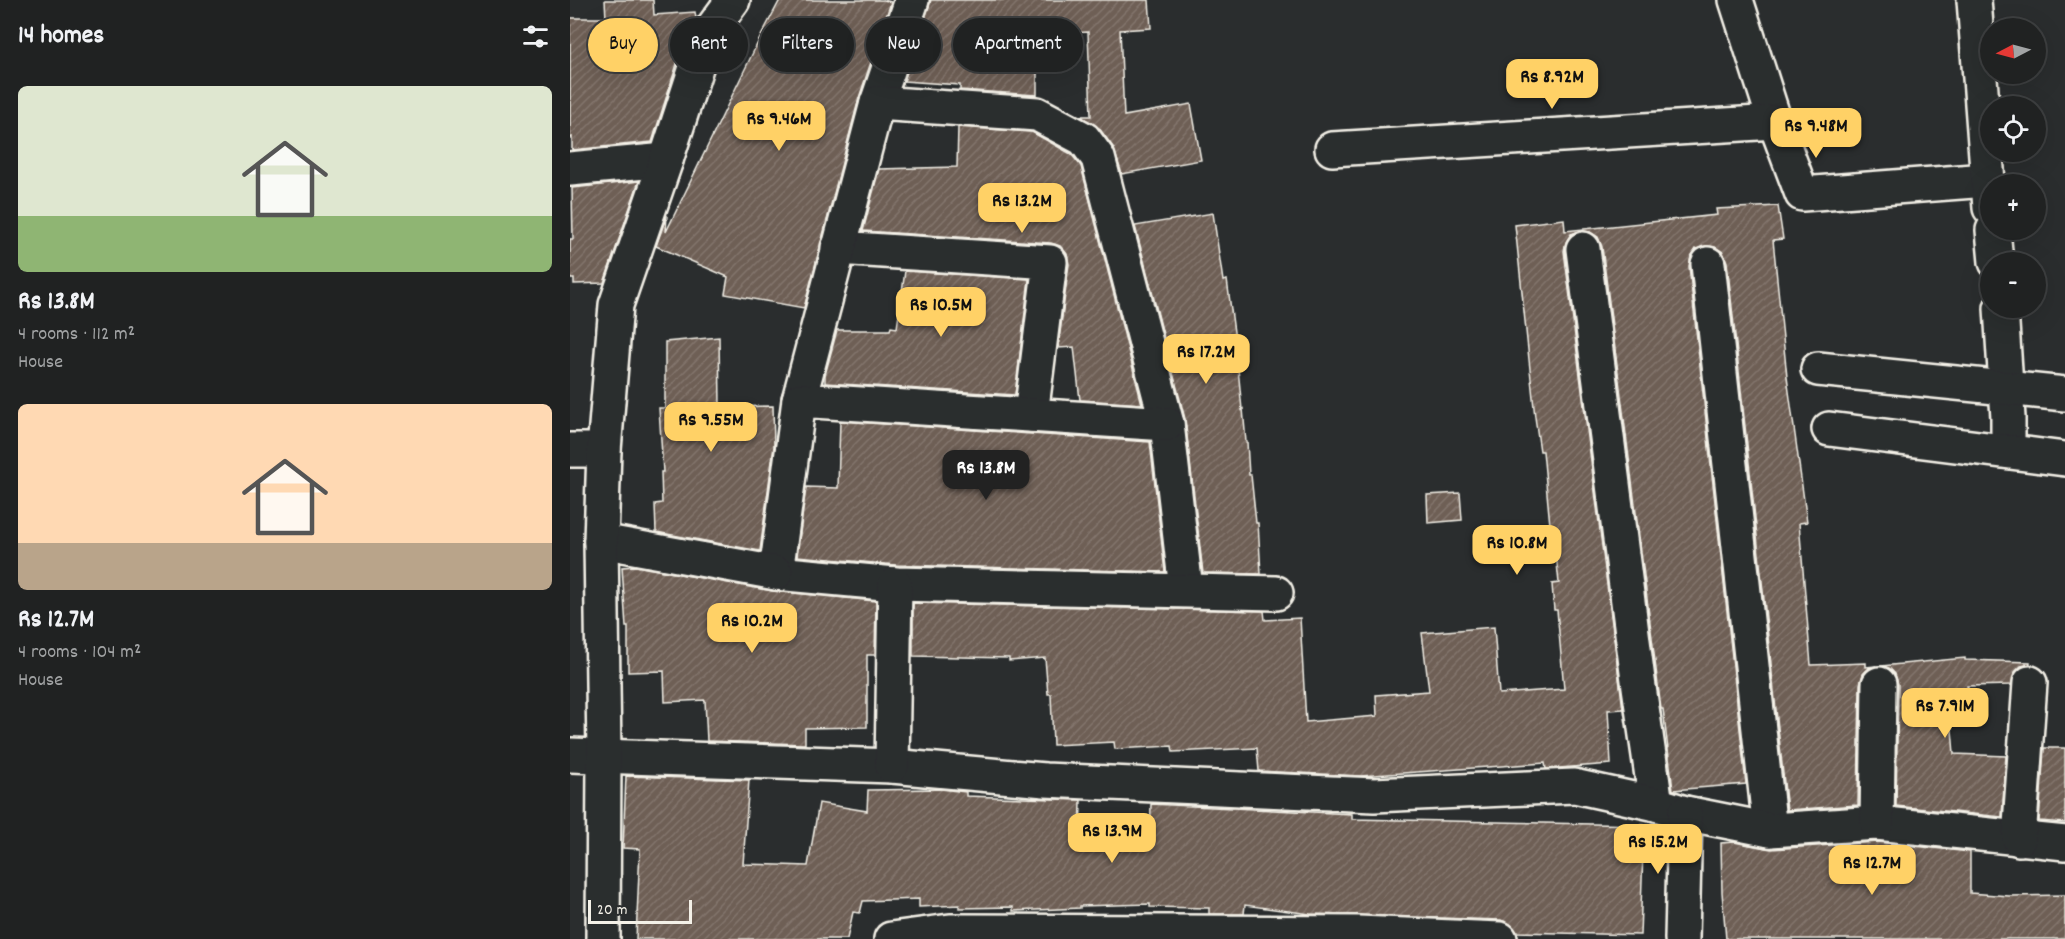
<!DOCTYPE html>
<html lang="en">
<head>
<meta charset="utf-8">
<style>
  body { margin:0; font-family:Dekko,sans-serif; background:#282a2a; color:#f1f3f6; height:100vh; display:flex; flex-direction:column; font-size:22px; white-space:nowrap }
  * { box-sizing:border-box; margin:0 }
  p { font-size:20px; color:#a2a4a5 }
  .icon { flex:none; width:33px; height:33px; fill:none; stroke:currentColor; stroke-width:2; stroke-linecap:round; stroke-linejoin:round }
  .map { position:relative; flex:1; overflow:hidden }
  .details { display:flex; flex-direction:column; background:#202222; width:570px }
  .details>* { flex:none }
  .banner { position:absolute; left:18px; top:18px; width:570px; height:54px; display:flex; gap:12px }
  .needle { width:39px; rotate:264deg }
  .buttons { position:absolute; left:1410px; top:18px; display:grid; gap:12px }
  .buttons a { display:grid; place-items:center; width:66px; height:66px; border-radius:50%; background:#202222; box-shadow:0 6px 24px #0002,0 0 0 2px #3d3f40; font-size:30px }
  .scale { position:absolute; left:18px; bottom:15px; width:104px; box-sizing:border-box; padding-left:6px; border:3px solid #f4f1e8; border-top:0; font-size:16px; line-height:21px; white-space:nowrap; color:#f4f1e8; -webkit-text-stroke:4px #2a2d2e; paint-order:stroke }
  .price { position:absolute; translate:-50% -51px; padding:0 14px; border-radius:12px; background:#ffd166; color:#111; font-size:20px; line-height:39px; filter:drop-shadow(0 2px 3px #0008) }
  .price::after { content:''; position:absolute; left:50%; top:36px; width:18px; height:14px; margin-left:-9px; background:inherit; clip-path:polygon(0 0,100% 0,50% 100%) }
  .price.active { background:#222; color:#fff }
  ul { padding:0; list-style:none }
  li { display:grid; align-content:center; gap:12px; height:318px; padding:0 18px }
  li span { display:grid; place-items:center; height:186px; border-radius:9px; color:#555 }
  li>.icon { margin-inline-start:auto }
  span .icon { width:108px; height:108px; fill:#fffc; stroke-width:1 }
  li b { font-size:26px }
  h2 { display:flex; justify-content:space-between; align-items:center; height:72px; padding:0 18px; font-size:26px }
  .pill { padding:0 21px; border-radius:27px; background:#202222; box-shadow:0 6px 24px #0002,0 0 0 2px #3d3f40; font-size:21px; line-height:54px }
  .pill.active { background:#ffd166; color:#111 }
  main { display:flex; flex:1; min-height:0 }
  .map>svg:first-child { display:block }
</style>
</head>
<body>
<main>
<section class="details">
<h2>14 homes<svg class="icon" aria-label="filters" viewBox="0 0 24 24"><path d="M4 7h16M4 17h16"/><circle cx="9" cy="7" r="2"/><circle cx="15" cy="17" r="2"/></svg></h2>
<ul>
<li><span style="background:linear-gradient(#dfe7d0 70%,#8fb573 0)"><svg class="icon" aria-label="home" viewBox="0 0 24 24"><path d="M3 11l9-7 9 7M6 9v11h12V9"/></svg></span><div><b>Rs 13.8M</b><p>4 rooms · 112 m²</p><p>House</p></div></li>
<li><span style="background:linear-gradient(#ffd9b3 75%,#b9a48a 0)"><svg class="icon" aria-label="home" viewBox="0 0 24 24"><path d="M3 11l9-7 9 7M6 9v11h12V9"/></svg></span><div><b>Rs 12.7M</b><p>4 rooms · 104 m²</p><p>House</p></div></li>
</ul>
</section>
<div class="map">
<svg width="1495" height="939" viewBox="0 0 1495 939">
  <defs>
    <pattern id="building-hatch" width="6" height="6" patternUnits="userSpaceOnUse" patternTransform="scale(1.5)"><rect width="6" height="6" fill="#6e5e55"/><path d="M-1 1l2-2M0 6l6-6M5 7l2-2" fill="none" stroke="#83766d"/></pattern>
  </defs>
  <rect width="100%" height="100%" fill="#2a2d2e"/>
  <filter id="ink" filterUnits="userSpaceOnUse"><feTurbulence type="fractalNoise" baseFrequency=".0167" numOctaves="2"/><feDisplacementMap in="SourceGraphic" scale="12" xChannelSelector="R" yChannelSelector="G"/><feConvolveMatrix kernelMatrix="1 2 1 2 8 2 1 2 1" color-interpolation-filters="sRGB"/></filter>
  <g filter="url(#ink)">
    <!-- building -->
    <g fill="url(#building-hatch)" stroke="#f4f1e8" stroke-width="1.5">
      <polygon points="35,0 83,0 84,15 125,12 126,19 118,31 114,43 109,43 107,64 82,142 2,150 2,137 0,138 0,18 36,18"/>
      <polygon points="210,0 314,0 321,2 289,98 234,308 155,294 158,277 86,246 97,215 96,232 191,36"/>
      <polygon points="361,0 579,0 581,28 550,30 554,116 621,104 631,160 552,174 543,147 529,128 510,116 521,116 518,32 467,35 467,95 390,90 390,85 334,81"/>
      <polygon points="388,127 462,132 501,154 511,166 572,404 510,400 504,347 488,348 499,264 497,254 490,246 481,243 293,231 309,169 387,167"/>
      <polygon points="69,181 34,283 4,284 4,279 0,279 0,239 3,239 2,188"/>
      <polygon points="1208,206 1213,239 1203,240 1217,377 1237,522 1229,523 1241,665 1296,663 1296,667 1306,666 1299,668 1293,674 1290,684 1288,805 1217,810 1157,262 1153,252 1145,247 1135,246 1126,249 1121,257 1119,266 1176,784 1103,790 1093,709 1091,709 1087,677 1032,247 1028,237 1020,232 1010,231 1001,234 996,242 994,251 1053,709 1038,710 1041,764 976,769 975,763 790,776 689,771 687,748 603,752 602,746 545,749 544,742 483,745 481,694 478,694 475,658 439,661 439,658 343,656 343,603 694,611 695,620 730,618 736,722 807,716 806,695 859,691 852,633 924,627 929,694 994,689 987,610 984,610 982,584 989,583 983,525 980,525 973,451 970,451 965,417 945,225 994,219 995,231 1147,215 1146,209"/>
      <polygon points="643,213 653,281 657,280 666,347 672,410 673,409 676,442 677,442 679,475 681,475 686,523 688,523 691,574 633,573 615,419 565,226"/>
      <polygon points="335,271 459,279 445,395 255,383 255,375 267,330 320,330 321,327 327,328"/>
      <polygon points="149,337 150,405 153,404 153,407 203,406 204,446 190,551 86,532 85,504 92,503 91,472 93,472 89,408 95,408 95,342"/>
      <polygon points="270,421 580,442 595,572 326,565 227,556 236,487 268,488"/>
      <polygon points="890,493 892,520 858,523 857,495"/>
      <polygon points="66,566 203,591 306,601 305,655 297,655 297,727 235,728 235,744 137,741 135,700 95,702 94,671 58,672 58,627 56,627 52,567"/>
      <polygon points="1395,658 1395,660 1460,662 1460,664 1451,666 1445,672 1441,685 1397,686 1398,690 1379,692 1384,754 1436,756 1432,817 1326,806 1328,684 1325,674 1319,668 1311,666"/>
      <polygon points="1474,748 1495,748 1495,823 1469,821"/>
      <polygon points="56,776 179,780 173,864 238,866 249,803 297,811 298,790 371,789 396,792 396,796 511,800 510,847 580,845 581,804 782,814 782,819 1074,825 1070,935 947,932 940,924 931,920 740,914 675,905 674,914 639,914 639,908 580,907 580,904 510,906 510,908 443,911 443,907 389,908 389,905 349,907 349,899 293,901 290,913 283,912 277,939 66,939 70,849 53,848"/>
      <polygon points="1164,842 1201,849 1307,842 1400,852 1400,893 1439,896 1495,895 1495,939 1156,939 1152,892 1151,843"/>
    </g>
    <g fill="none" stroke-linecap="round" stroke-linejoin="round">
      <!-- street casing -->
      <g stroke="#f4f1e8" stroke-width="38">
        <g id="street">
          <polyline points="1166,0 1205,122 1232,194 1417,180"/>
          <polyline points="1404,0 1420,208"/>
          <polyline points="307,103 342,0"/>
          <polyline points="762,149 1205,122"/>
          <polyline points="0,169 96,160"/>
          <polyline points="1423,230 1426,262"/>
          <polyline points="268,248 480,262 461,415"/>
          <polyline points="1013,249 1068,680 1086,804"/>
          <polyline points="1138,264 1200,830"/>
          <polyline points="1431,308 1438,418 1438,451"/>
          <polyline points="1248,369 1495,394"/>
          <polyline points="229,400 307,103 467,114 514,139 528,158 597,424 616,590"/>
          <polyline points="597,424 229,400 206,573 325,584 706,593"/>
          <polyline points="1259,429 1495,459"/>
          <polyline points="0,450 34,450"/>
          <polyline points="31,541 206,573"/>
          <polyline points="0,755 322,766 475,780 804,795 1004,786 1086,804 1115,813 1200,830 1307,823 1495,843"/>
          <polyline points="322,766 325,584"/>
          <polyline points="1307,823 1309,684"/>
          <polyline points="1449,839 1460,683"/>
          <polyline points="33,939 34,755 31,541 34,450 46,305 96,160 136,37 163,0"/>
          <polyline points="321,939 380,931 788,933 930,939"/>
          <polyline points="1112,939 1115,813"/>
        </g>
      </g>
      <!-- street -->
      <use href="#street" stroke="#2a2d2e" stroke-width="33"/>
    </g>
  </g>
</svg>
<div class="buttons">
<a><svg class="needle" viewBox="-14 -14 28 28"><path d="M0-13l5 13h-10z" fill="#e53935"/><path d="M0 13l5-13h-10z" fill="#a2a4a5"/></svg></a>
<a><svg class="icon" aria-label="locate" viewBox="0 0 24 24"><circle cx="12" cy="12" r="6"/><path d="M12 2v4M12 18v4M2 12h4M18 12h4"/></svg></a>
<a>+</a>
<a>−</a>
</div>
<div class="scale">20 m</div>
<b class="price" style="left:982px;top:110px">Rs 8.92M</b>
<b class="price" style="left:209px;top:152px">Rs 9.46M</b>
<b class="price" style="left:1246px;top:159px">Rs 9.48M</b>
<b class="price" style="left:452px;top:234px">Rs 13.2M</b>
<b class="price" style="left:371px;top:338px">Rs 10.5M</b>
<b class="price" style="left:636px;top:385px">Rs 17.2M</b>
<b class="price" style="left:141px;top:453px">Rs 9.55M</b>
<b class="price active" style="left:416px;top:501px">Rs 13.8M</b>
<b class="price" style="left:947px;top:576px">Rs 10.8M</b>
<b class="price" style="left:182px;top:654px">Rs 10.2M</b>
<b class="price" style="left:1375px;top:739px">Rs 7.91M</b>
<b class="price" style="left:542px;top:864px">Rs 13.9M</b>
<b class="price" style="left:1088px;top:875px">Rs 15.2M</b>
<b class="price" style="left:1302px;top:896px">Rs 12.7M</b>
<div class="banner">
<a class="pill active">Buy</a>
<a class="pill">Rent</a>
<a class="pill">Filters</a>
<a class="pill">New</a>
<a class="pill">Apartment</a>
</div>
</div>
</main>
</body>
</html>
